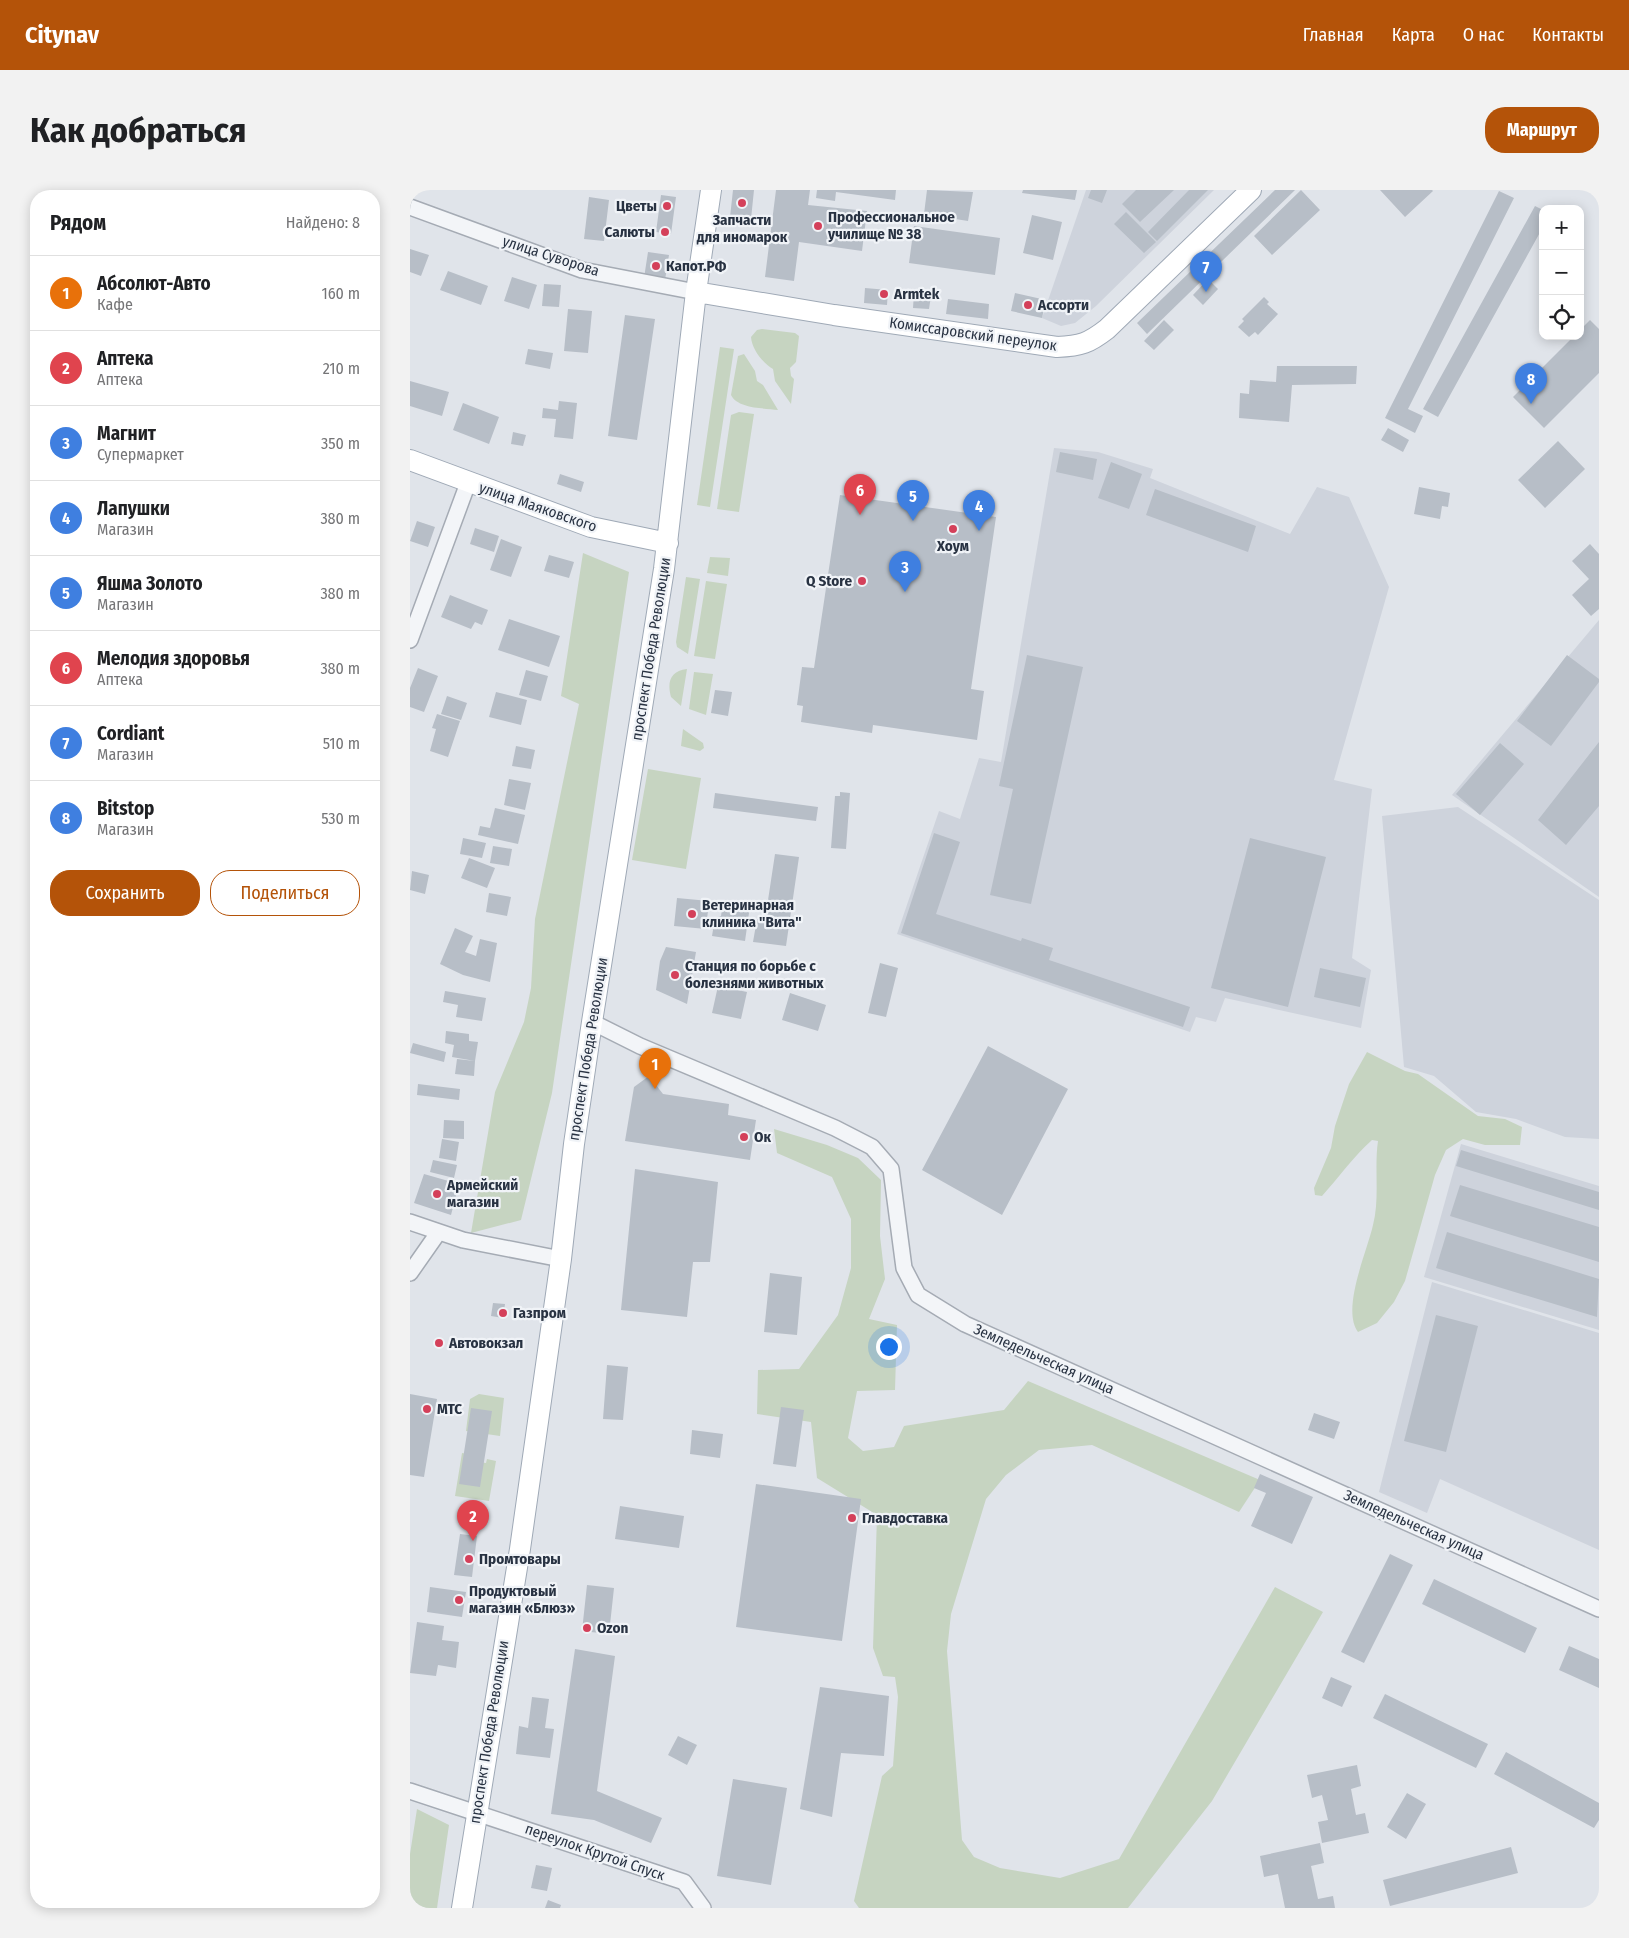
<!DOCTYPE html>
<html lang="ru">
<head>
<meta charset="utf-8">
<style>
  :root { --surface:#fff; --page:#f2f2f2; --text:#202124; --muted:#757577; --line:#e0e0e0; --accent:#b45309 }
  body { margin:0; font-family:"Fira Sans Condensed",sans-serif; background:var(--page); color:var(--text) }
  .controls { position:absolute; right:15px; top:15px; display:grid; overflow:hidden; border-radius:10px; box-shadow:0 2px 12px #0003 }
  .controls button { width:45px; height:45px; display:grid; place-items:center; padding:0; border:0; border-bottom:1px solid var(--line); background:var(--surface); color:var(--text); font:25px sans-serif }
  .you { position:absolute; left:478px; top:1156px; width:18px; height:18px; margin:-12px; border:4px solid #fff; border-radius:50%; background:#1a73e8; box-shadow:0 0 0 8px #1a73e833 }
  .badge { display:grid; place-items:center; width:32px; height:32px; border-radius:50%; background:var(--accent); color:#fff; font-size:16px; font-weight:700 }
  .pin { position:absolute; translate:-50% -41px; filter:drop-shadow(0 1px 2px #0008) }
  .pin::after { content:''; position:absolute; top:26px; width:18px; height:15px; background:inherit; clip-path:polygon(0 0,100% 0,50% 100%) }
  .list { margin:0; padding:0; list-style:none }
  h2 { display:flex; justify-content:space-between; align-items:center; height:65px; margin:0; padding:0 20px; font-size:21px }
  h2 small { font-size:16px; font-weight:400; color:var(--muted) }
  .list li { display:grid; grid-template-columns:32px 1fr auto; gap:15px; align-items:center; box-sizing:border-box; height:75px; padding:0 20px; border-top:1px solid var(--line) }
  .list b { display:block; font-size:19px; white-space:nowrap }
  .list p { margin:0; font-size:16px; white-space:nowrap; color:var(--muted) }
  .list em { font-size:16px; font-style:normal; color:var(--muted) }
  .actions { display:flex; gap:10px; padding:15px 20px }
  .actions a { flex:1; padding:11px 0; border:1px solid var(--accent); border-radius:20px; text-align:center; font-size:18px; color:var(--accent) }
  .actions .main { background:var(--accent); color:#fff }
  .icon { flex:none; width:28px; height:28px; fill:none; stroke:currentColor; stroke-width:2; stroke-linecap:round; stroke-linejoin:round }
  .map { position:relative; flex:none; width:1189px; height:1718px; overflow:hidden; border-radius:20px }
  header { display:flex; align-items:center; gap:30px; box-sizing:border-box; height:70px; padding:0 25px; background:var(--accent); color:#fff }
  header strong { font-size:24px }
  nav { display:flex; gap:28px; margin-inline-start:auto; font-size:18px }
  .intro { display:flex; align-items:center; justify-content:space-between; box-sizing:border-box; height:120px; padding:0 30px }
  h1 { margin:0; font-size:35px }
  .button { padding:12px 22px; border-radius:20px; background:var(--accent); color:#fff; font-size:18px; font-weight:700 }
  main { display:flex; gap:30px; padding:0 30px }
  aside { flex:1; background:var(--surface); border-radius:20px; box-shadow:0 2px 12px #0003 }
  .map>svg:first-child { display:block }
  .built { fill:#ced3dc }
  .green { fill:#c6d4c1 }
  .building { fill:#b7bec7 }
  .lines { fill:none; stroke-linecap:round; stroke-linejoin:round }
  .minor-casing { stroke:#a5abb4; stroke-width:18 }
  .major-casing { stroke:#9fa9b6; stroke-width:22 }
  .minor { stroke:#f3f5f8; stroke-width:15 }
  .major { stroke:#fff; stroke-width:20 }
  .poi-dot { fill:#d4405a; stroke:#f0f3f7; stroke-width:2 }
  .labels { text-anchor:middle; stroke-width:4.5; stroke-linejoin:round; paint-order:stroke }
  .poi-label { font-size:15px; font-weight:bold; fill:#283242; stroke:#f0f3f7; text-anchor:start }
  .street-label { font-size:15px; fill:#283242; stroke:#f0f3f7 }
</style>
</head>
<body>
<header>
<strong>Citynav</strong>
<nav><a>Главная</a><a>Карта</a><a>О нас</a><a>Контакты</a></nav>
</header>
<div class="intro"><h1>Как добраться</h1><a class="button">Маршрут</a></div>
<main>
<aside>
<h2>Рядом<small>Найдено: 8</small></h2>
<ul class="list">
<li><span class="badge" style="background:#e8710a">1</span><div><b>Абсолют-Авто</b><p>Кафе</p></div><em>160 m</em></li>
<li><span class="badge" style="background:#e0444e">2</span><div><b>Аптека</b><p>Аптека</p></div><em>210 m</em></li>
<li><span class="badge" style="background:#3f7fe0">3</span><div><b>Магнит</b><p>Супермаркет</p></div><em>350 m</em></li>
<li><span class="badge" style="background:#3f7fe0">4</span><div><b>Лапушки</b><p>Магазин</p></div><em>380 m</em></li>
<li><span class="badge" style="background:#3f7fe0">5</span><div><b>Яшма Золото</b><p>Магазин</p></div><em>380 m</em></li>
<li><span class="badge" style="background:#e0444e">6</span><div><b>Мелодия здоровья</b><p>Аптека</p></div><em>380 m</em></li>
<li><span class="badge" style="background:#3f7fe0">7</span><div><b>Cordiant</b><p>Магазин</p></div><em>510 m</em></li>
<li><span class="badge" style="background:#3f7fe0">8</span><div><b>Bitstop</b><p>Магазин</p></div><em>530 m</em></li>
</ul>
<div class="actions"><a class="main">Сохранить</a><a>Поделиться</a></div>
</aside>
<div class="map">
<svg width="1189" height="1718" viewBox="0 0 1189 1718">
  <rect width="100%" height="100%" fill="#e0e4ea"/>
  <path class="built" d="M676,0h128l-118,116 -21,17 -14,3 -19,-8z
    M644,258l44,4 55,17 -3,9 140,56 27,-47 32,10 40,90 -55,193 38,9 -20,169 19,12 -10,58 -136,-30 -9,24 -20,-5 -6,15 -293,-98 42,-123 21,8 19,-61 22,4z
    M1189,430v277l-147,-102z
    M1048,617l141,93v239l-34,-2 -49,-18 -40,-7 -42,-36 -30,-9 -22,-251z
    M1051,954l138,42v144l-175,-53z
    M1022,1092l167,51v217l-159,-71 -13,34 -48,-21z"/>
  <path class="green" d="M352,139l33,4 4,3 -3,26 -6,6 1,8 3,3 -3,25 -16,-23 -2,-12c-10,-6 -21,-19 -22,-32l6,-7z
    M310,157l14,2 -24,158 -13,-2z
    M334,164l11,17 2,10 6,4 15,25c-14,-2 -40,-1 -47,-15l7,-39z
    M329,222l15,2 -15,98 -22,-3 14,-94z
    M173,363l46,19 -77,521 -31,127 -50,13 24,-141 29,-70 7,-34 4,-69 44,-215 -18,-8z
    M300,367l20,1 -2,18 -21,-3z
    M276,387l14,2 -12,75 -11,-7 -1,-5z
    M296,391l21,3 -12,75 -21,-3z
    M277,479l-6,37 -10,-9c-4,-15 -1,-26 16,-28z
    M284,482l19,2 -7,41 -17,-6z
    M273,539l20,14 1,5 -4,3 -19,-5z
    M238,579l53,9 -15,91 -54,-9z
    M957,862l38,19 13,3 60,42 27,3 17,8 -2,18h-35l-22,-6 -17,11 -11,25 -30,106 -11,21 -17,21 -19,9c-17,-23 9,-80 15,-107 7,-27 1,-57 5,-84l-6,-1c-19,17 -33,37 -50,56l-7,-1 -1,-7 17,-40 4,-22 14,-42z
    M364,939l53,16 31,13 23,22 -1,56 5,43 -16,40 28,6 -2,65 -38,1 -9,47 15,13 31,-4 10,-21 100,-16 24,-29 232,99 -21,32 -147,-67 -53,5 -33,25 -20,24 -35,115 -4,37 15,189 12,17 26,11 60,10 59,-19 156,-272 48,25 -111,189 -84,107h-269l-5,-7 28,-125 11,-10 5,-69 -3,-20 -12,-1 -10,-28 4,-133 -60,-37 -6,-56 -54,-8 1,-44 41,-1 39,-54 13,-47v-49l-19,-42 -55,-24z
    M69,1204l25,4 -4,38 -34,-5 4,-32z
    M52,1263l12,2 -1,6 13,2 1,-4 9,2 -7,40 -34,-5z
    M7,1619l32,16 -12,83h-27v-54z"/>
  <path class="building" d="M323,0h21l-3,29 -21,-2z
    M366,0h34l-2,15 59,6 -5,40 -63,-9 -5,39 -29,-4z
    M407,0h79l-1,10 -59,-8 -1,9 -19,-3z
    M517,0l46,2 -5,29 -44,-7z
    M613,0h54l-2,10 -53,-7z
    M681,0h16l-5,13 -14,-5z
    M726,0h38l-34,32 -18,-18z
    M779,0h19l-51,51 -9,-9z
    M865,0h20l-148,144 -10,-11z
    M891,0l19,20 -48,45 -18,-19z
    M970,0h52l1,1 -28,26z
    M1089,1l15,7 -106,211 15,7 -8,17 -30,-15z
    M251,5l15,2 -5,37 -15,-2z
    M179,7l20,3 -5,41 -20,-2z
    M1125,16l8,4v17l-105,190 -15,-8z
    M716,22l30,30 -12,11 -30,-29z
    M622,25l30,7 -9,38 -30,-7z
    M504,36l86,12 -5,37 -86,-12z
    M0,59l19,6 -8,21 -11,-4z
    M238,62l21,3 -4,25 -21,-2z
    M38,81l40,15 -7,19 -41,-15z
    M102,87l25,8 -8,24 -25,-8z
    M798,89l10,10 -15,16 -10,-10z
    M134,94l17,1 -2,22 -17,-1z
    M455,98l23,2 -1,15 -23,-2z
    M504,103l17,3 -2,13 -16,-1z
    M605,103l31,7 -4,18 -31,-7z
    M854,107l5,5 -2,2 11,10 -20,21 -3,-3 -6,5 -11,-10 6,-6 -2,-2z
    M538,109l41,5 -1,15 -42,-5z
    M158,119l24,2 -4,42 -24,-2z
    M215,125l30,4 -18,121 -29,-4z
    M754,130l10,10 -20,20 -10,-9z
    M1180,130l9,9v44l-55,55 -31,-31 61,-61h6v-6z
    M118,159l25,4 -3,16 -25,-5z
    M867,176h80l-1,18 -64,1 -3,37 -50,-4 1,-25 9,1 1,-14 26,2z
    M0,191l39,11 -7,24 -32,-10z
    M149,211l18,2 -4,36 -19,-2 2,-18 -14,-1 1,-10 15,2z
    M53,213l36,14 -10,27 -36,-14z
    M978,238l21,12 -6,12 -22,-12z
    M103,242l13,3 -3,11 -12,-2z
    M1148,251l27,28 -40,39 -27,-28z
    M650,262l37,7 -4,21 -37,-8z
    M701,272l31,12 -13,35 -31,-11z
    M150,284l24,8 -3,10 -24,-8z
    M1009,297l31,6 -2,14 -6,-1 -2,13 -26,-5z
    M745,299l101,37 -8,26 -102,-37z
    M430,305l156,22 -25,172 13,2 -7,49 -104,-15 -1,8 -71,-11 2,-16 -6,-1 5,-38 12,1z
    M7,331l18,6 -7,20 -18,-6z
    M65,338l24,8 -5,16 -24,-8z
    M91,349l21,8 -11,30 -21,-7z
    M1180,354l9,10v55l-8,7 -19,-21 17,-16 -17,-18z
    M139,365l25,7 -5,16 -25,-7z
    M40,405l38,15 -6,15 -7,-3 -4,7 -30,-12z
    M99,429l51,17 -11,31 -51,-17z
    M617,465l56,12 -52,237 -41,-9 23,-106 -14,-3z
    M1157,465l32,24v3l-48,64 -34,-25z
    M8,478l20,8 -14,36 -14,-5v-19z
    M116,480l22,6 -7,25 -22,-6z
    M305,500l17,2 -4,24 -17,-3z
    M86,502l31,8 -6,25 -32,-8z
    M37,506l20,7 -6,17 -20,-6z
    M27,524l23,7 -12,36 -18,-6 6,-22 -4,-1z
    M1189,552v64l-33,39 -28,-25z
    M1090,553l24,21 -44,51 -24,-21z
    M106,556l19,4 -4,19 -19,-3z
    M99,589l22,4 -6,27 -21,-5z
    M430,602l10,1 -4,56 -15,-1 4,-52h5z
    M305,603l103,14 -2,14 -103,-13z
    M85,618l30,7 -7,29 -40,-9 2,-9 10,2z
    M524,643l26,9 -24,72 85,27 1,-3 31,10 -4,12 141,47 -7,20 -282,-94z
    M53,648l23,5 -4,15 -22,-4z
    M840,648l76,19 -38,150 -77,-19z
    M83,656l19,3 -3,17 -19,-3z
    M365,664l24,3 -13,89 -33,-4 4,-23 8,1z
    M59,668l26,10 -8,20 -26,-10z
    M2,681l17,4 -4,19 -15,-4z
    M79,703l22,4 -4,19 -21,-4z
    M267,708l32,3 -3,28 -32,-3z
    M313,712l27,4 -5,35 -33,-5 3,-18 6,-2z
    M45,738l18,8 -8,16 11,4 4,-17 17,4 -7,39 -27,-7 -23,-11z
    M256,757l30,5 -9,52 -31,-14 4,-29z
    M470,773l18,5 -12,49 -18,-4z
    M910,778l46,10 -6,29 -46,-10z
    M308,796l29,6 -6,27 -29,-6z
    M35,801l41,7 -4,23 -26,-4 2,-12 -15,-3z
    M380,803l36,12 -8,26 -36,-11z
    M36,841l23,3v7l9,1 -3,19 -23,-4 2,-12 -9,-2z
    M3,853l33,9 -2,10 -34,-9z
    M578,856l80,43 -66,126 -80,-45z
    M47,869l18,2 -1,15 -19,-2z
    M239,886l14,18 66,10 -1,11 28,5 -6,40 -125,-19 9,-54z
    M8,894l42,5 -1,11 -42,-5z
    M34,930l20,1v18l-21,-1z
    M32,949l17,3 -3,19 -17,-3z
    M1051,960l138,42v18l-143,-44z
    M23,970l24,5 -3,13 -24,-6z
    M225,979l83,13 -8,80h-17l-6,55 -66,-7z
    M14,984l35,10 -8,31 -37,-12z
    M1050,995l139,42v35l-149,-46z
    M1037,1042l152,47 -2,38 -161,-49z
    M360,1083l32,4 -5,58 -33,-3z
    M83,1113l12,1 -2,14 -12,-2z
    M1026,1125l42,11 -32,126 -42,-11z
    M197,1175l21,2 -5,53 -20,-1z
    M0,1204l27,5 -13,78 -14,-2z
    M371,1217l23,3 -8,57 -23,-3z
    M61,1218l21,3 -12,76 -21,-3z
    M904,1223l26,9 -6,17 -26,-9z
    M282,1240l31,4 -3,24 -30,-4z
    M850,1284l53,23 -21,47 -41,-18 15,-33 -12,-5z
    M346,1294l105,15 -19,142 -106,-14z
    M210,1316l64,10 -5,32 -64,-9z
    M50,1344l17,2 -5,41 -18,-2z
    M980,1364l23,11 -49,98 -23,-11z
    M1024,1389l103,49 -12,25 -103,-49z
    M177,1395l27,3 -5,46 -27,-3z
    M20,1397l36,5 -4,25 -35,-5z
    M7,1432l27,4 -2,14 17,2 -3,26 -18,-3 -2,11 -26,-3z
    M1159,1456l30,13v29l-40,-18z
    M165,1459l40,7 -18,135 65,27 -11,25 -57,-23 -43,-6z
    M921,1487l21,9 -10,21 -20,-9z
    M410,1497l69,9 -5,60 -43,-3 -9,64 -32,-8z
    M975,1504l103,50 -12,24 -103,-50z
    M122,1507l17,2 -4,29 9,1 -4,29 -34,-4 3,-28 9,2z
    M268,1546l19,9 -10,20 -19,-10z
    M1096,1562l93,51v17l-5,8 -100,-54z
    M947,1575l4,21 -10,3 5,26 9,-2 4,20 -47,10 -4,-21 10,-2 -6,-25 -10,3 -5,-23z
    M323,1589l54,9 -16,97 -54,-9z
    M997,1603l19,11 -20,35 -19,-12z
    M910,1653l4,20 -13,3 7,33 15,-3 2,12h-50l-7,-34 -14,3 -4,-21z
    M1101,1657l7,26 -128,33 -7,-26z
    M126,1675l16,3 -5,23 -16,-3z
    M138,1710l13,5 -1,3h-15z"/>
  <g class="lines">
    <g class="minor-casing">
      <path id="minor" d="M0,17l172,63 114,22
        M0,450l58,-157
        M182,832l48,24 195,82 37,19 19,22 13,99 14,27 47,29 634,285
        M0,1032l53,18 98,19
        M0,1083l28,-40
        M0,1601l274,91 19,26"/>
    </g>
    <g class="major-casing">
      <path id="major" d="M286,102l138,23 223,32c24,-1 32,-4 50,-18l144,-139
        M0,270l181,67 77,16
        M52,1718l58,-359 41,-290 13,-115 18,-122 72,-453 32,-277 15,-102"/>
    </g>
    <use href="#minor" class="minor"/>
    <use href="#major" class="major"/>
  </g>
  <g class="poi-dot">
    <circle cx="332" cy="13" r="5"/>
    <circle cx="257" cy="16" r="5"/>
    <circle cx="408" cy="36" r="5"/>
    <circle cx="255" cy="42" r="5"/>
    <circle cx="246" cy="76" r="5"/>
    <circle cx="474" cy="104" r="5"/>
    <circle cx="618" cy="115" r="5"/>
    <circle cx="543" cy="339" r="5"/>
    <circle cx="452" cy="391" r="5"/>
    <circle cx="282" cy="724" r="5"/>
    <circle cx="265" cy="785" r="5"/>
    <circle cx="334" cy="947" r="5"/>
    <circle cx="27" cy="1004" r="5"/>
    <circle cx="93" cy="1123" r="5"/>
    <circle cx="29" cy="1153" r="5"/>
    <circle cx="17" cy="1219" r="5"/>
    <circle cx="442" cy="1328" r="5"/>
    <circle cx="59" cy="1369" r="5"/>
    <circle cx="49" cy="1410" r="5"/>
    <circle cx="177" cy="1438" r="5"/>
  </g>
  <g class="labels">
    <g class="poi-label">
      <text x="247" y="21" text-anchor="end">Цветы</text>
      <text x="418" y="32">Профессиональное<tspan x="418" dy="17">училище № 38</tspan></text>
      <text x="332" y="35" text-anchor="middle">Запчасти<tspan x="332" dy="17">для иномарок</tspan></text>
      <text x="245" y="47" text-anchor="end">Салюты</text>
      <text x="256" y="81">Капот.РФ</text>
      <text x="484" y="109">Armtek</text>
      <text x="628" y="120">Ассорти</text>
      <text x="543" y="361" text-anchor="middle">Хоум</text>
      <text x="442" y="396" text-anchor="end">Q Store</text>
      <text x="292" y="720">Ветеринарная<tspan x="292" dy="17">клиника "Вита"</tspan></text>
      <text x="275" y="781">Станция по борьбе с<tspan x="275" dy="17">болезнями животных</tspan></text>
      <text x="344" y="952">Ок</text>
      <text x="37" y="1000">Армейский<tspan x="37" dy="17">магазин</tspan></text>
      <text x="103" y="1128">Газпром</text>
      <text x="39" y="1158">Автовокзал</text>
      <text x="27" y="1224">МТС</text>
      <text x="452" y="1333">Главдоставка</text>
      <text x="69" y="1374">Промтовары</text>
      <text x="59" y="1406">Продуктовый<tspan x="59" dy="17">магазин «Блюз»</tspan></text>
      <text x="187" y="1443">Ozon</text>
    </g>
    <g class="street-label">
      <text transform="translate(141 66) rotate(18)" y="5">улица Суворова</text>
      <text transform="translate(563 144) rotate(8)" y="5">Комиссаровский переулок</text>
      <text transform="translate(128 317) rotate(19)" y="5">улица Маяковского</text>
      <text transform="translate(241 459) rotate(-81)" y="5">проспект Победа Революции</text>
      <text transform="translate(178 859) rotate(-81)" y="5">проспект Победа Революции</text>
      <text transform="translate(634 1169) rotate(24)" y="5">Земледельческая улица</text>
      <text transform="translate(1004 1335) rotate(24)" y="5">Земледельческая улица</text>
      <text transform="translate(79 1542) rotate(-81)" y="5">проспект Победа Революции</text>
      <text transform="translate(185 1662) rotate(19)" y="5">переулок Крутой Спуск</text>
    </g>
  </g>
</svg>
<div class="controls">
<button>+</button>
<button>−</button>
<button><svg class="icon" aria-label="locate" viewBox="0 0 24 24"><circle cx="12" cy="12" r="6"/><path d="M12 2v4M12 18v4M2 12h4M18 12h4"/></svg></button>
</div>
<div class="you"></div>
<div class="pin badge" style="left:245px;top:899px;background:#e8710a">1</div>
<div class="pin badge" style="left:63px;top:1351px;background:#e0444e">2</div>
<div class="pin badge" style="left:495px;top:402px;background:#3f7fe0">3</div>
<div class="pin badge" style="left:569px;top:341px;background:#3f7fe0">4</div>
<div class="pin badge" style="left:503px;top:331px;background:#3f7fe0">5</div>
<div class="pin badge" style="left:450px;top:325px;background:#e0444e">6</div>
<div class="pin badge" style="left:796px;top:102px;background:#3f7fe0">7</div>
<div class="pin badge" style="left:1121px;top:214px;background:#3f7fe0">8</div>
</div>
</main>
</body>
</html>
